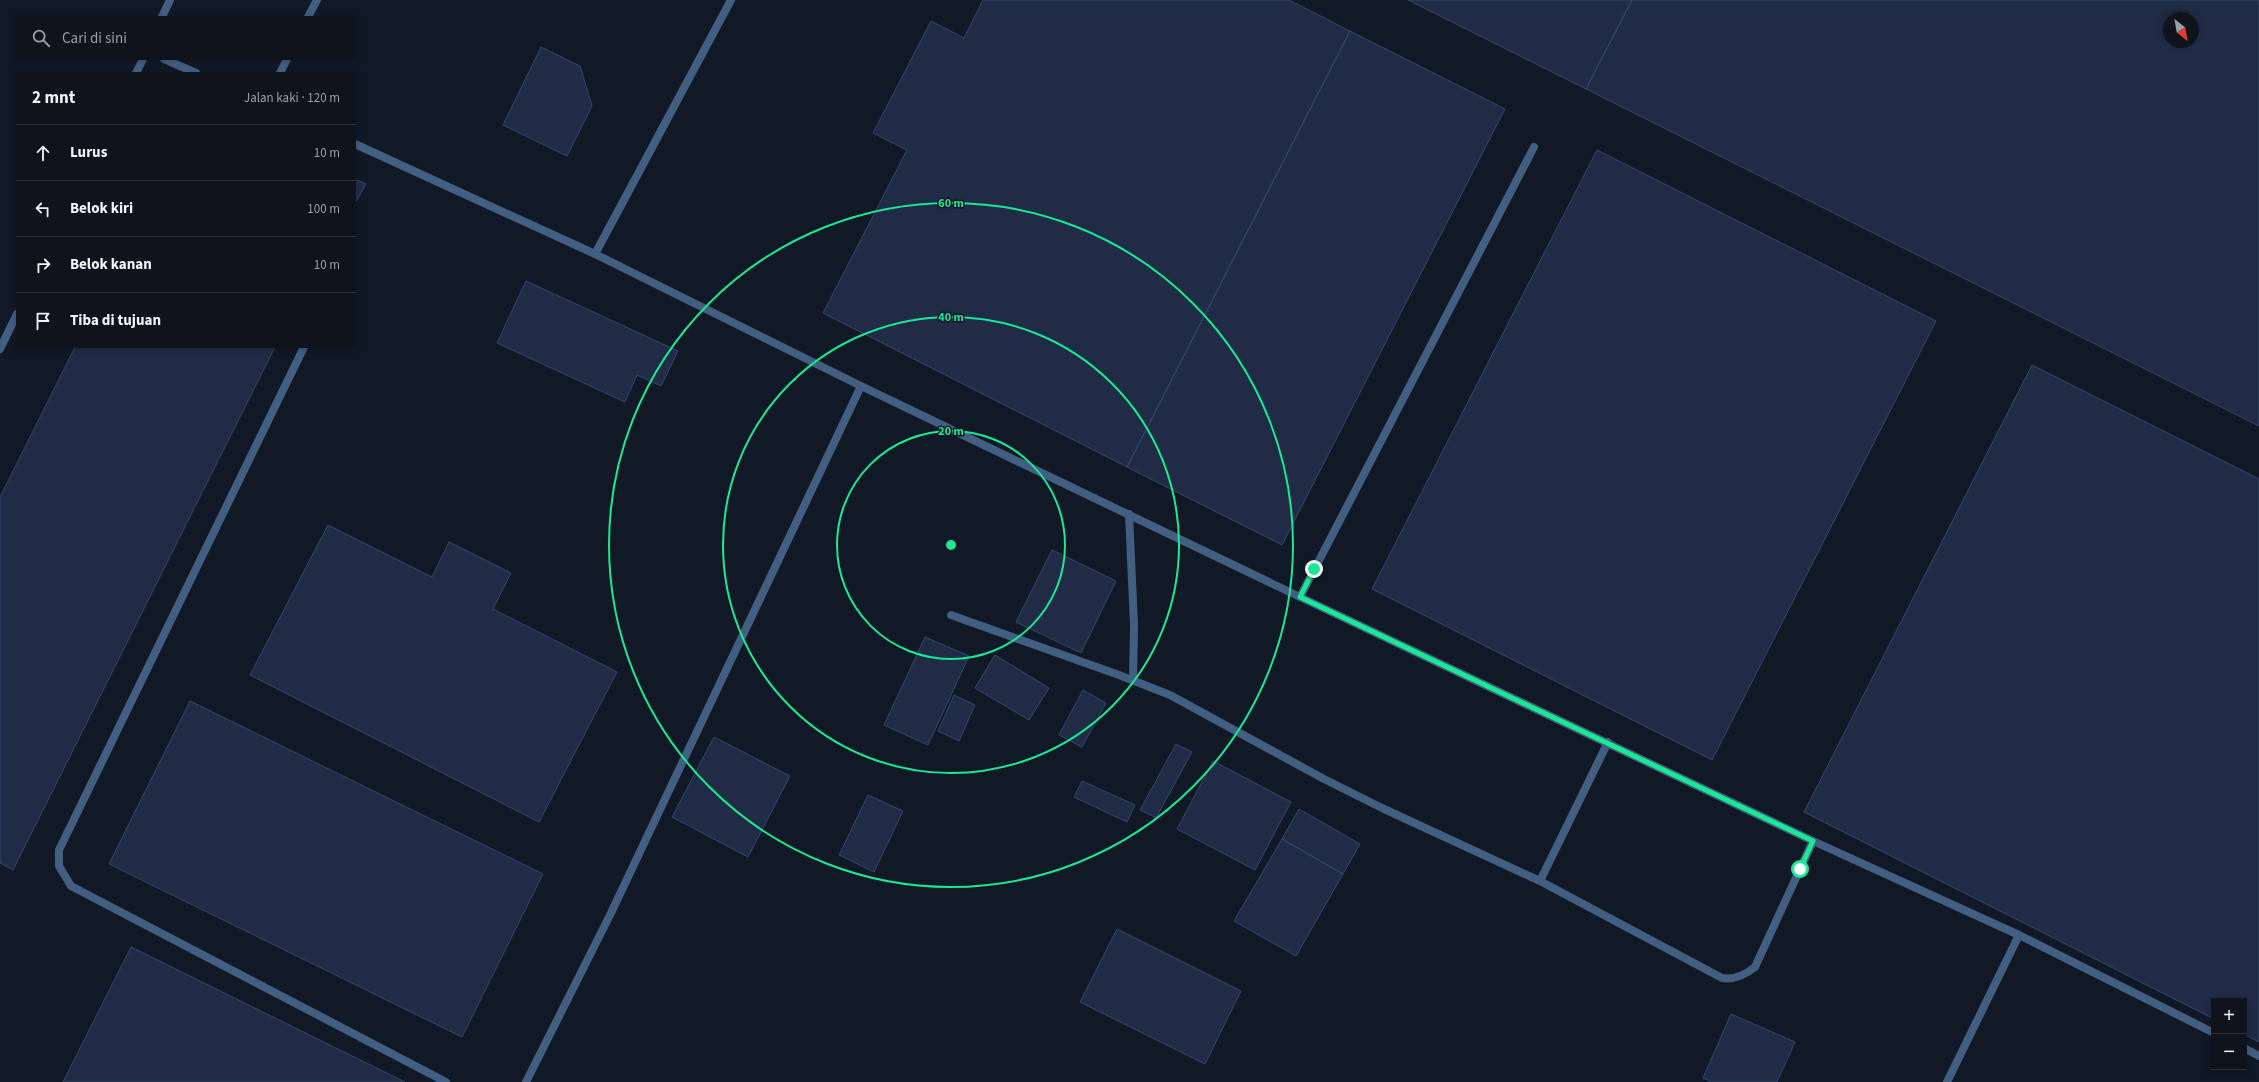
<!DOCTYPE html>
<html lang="id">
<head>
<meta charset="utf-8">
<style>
  :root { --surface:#0e131c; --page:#1c2029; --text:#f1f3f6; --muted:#9b9ea3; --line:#2e323b }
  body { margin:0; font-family:"Source Sans 3",sans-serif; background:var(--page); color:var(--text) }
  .controls { position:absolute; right:12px; bottom:12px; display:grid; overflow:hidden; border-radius:0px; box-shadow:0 2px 6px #0003 }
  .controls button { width:36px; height:36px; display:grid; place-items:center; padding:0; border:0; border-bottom:1px solid var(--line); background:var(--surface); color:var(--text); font:20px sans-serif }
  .compass { position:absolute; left:2163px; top:12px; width:36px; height:36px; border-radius:50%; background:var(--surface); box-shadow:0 2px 6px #0003; rotate:149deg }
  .stop { position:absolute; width:12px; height:12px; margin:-9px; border:3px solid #19e994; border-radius:50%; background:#fff }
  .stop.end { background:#19e994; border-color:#fff; box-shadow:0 1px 4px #0008 }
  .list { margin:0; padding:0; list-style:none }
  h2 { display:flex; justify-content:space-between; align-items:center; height:52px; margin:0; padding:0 16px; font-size:17px }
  h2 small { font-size:13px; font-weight:400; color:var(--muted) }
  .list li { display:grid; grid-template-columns:26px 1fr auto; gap:12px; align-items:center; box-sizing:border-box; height:56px; padding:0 16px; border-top:1px solid var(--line) }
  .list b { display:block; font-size:15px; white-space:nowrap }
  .list em { font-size:13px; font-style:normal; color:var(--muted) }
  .icon { flex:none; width:22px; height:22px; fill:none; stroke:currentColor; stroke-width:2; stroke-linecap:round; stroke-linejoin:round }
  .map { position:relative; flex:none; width:2259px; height:1082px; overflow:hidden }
  .search { position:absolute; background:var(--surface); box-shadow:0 2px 6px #0003; left:16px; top:16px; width:340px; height:44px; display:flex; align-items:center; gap:10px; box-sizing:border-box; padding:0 14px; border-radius:0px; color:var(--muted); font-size:15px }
  .panel { position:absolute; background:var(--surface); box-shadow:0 2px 6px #0003; left:16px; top:72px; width:340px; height:276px; border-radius:0px }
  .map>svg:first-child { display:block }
  .building { fill:#202b45; stroke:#34476f; fill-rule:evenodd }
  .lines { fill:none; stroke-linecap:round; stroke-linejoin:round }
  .lane { stroke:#425f81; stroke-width:8 }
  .route { stroke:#19e994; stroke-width:5 }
  .ring { fill:none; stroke:#19e994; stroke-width:2 }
  .centre { fill:#19e994; stroke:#121926; stroke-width:2 }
  .ring-label { font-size:12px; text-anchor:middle; font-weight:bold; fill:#19e994; stroke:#121926; stroke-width:3; stroke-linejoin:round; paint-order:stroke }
</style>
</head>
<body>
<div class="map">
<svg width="2259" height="1082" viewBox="0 0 2259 1082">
  <rect width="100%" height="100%" fill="#121926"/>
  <path class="building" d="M983,0h306l61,31 -223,436 -304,-154 84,-163 -34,-17 58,-112 33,17z
    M1408,0h224l-46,89z
    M1632,0h627v426l-673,-337zM2169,18h24v24h-24z
    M1350,31l155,78 -223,436 -155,-78z
    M541,47l39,19 12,40 -25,50 -64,-31z
    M1597,150l339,171 -224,439 -340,-171z
    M355,179l11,5 -11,19z
    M526,281l152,70 -17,35 -24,-11 -12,27 -128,-59z
    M75,347h200l-262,523 -13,-7v-366z
    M2032,365l227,114v563l-15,-8v-33h-30v18l-410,-207z
    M328,525l104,52 17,-35 62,31 -18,36 124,63 -78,150 -289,-147z
    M1052,550l64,31 -35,72 -65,-31z
    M925,637l44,19 -41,89 -44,-20z
    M995,655l54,33 -20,32 -54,-32z
    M1083,690l23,13 -24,44 -23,-12z
    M954,695l21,10 -16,36 -21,-10z
    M190,701l353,173 -81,163 -353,-173z
    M714,737l76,39 -42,81 -76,-40z
    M1176,744l16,8 -36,66 -16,-8z
    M1213,761l78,41 -36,68 -78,-41z
    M1082,781l53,24 -8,17 -53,-25z
    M868,795l35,16 -29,61 -35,-17z
    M1299,809l61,35 -17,30 -61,-35z
    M1282,839l61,35 -47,82 -62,-35z
    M1117,929l124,62 -36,73 -125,-62z
    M131,947l274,135h-342z
    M1731,1014l64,28 -18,40h-65l-9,-4z"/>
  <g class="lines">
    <path class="lane" d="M162,17l8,-17
      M308,17l9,-17
      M164,59l32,14
      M136,73l7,-14
      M280,73l7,-14
      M355,144l240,110 266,132 439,211 513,244 206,94 195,98
      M595,254l136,-254
      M304,347l-245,503v16l12,20 375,196
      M0,349l17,-35
      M1129,514l5,111 -1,56
      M1300,597l234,-450
      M951,615l168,60 51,20 154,84 58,29 158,73 182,97c12,2 23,-3 33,-11l58,-126
      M1540,881l68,-139
      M2244,1048l15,8
      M526,1082l84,-167 251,-529
      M1947,1082l72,-147"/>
  </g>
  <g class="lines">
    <path class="route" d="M1314,569l-14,28 513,244 -13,28"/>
  </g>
  <g class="ring">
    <circle cx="951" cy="545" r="114"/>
    <circle cx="951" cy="545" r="228"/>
    <circle cx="951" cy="545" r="342"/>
  </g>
  <circle cx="951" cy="545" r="6" class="centre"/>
  <g class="ring-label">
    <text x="951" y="207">60 m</text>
    <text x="951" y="321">40 m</text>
    <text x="951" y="435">20 m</text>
  </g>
</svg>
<div class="controls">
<button>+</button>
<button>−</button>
</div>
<svg class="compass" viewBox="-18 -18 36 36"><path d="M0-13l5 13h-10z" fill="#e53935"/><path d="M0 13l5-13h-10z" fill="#9b9ea3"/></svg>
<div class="stop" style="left:1800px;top:869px"></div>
<div class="stop end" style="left:1314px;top:569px"></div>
<div class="search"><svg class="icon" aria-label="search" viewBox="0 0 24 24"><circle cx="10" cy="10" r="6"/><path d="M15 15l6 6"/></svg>Cari di sini</div>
<section class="panel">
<h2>2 mnt<small>Jalan kaki · 120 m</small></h2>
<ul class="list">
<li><svg class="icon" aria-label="ahead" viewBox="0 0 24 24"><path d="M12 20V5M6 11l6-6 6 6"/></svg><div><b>Lurus</b></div><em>10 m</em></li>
<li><svg class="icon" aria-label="left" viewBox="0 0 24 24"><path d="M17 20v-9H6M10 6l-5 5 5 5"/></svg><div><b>Belok kiri</b></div><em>100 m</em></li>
<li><svg class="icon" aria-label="right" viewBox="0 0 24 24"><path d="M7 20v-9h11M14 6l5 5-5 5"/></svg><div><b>Belok kanan</b></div><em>10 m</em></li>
<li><svg class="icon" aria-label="arrive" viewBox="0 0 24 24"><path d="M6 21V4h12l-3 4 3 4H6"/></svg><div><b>Tiba di tujuan</b></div></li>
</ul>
</section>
</div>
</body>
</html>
